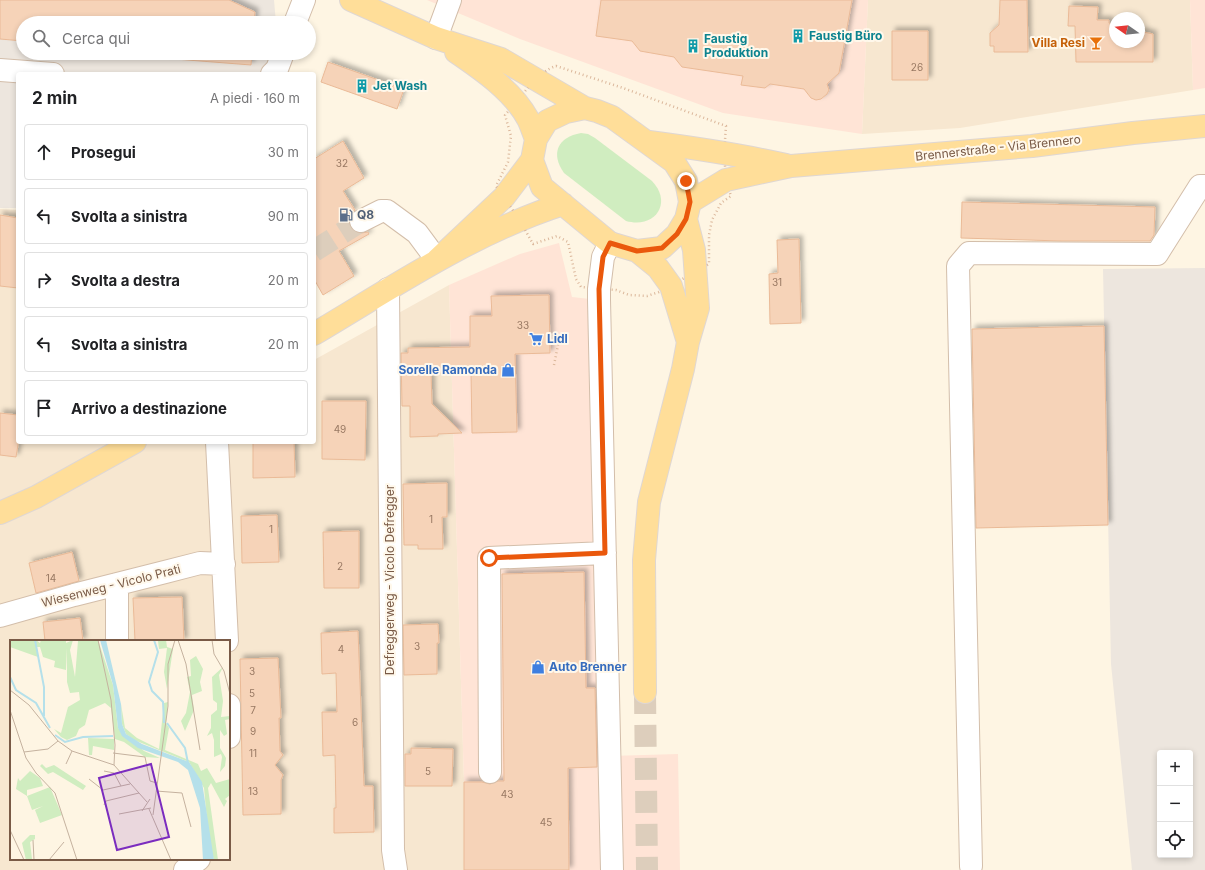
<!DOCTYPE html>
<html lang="it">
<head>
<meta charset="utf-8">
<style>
  :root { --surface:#fff; --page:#f6f6f6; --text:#202124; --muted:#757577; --line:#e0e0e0 }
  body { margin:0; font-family:Inter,sans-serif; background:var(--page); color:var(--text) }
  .controls { position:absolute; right:12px; bottom:12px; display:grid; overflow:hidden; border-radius:4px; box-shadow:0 2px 6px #0003 }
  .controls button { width:36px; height:36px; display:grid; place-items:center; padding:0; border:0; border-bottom:1px solid var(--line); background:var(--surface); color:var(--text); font:20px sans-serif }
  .compass { position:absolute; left:1109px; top:12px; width:36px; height:36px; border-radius:50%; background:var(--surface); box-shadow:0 2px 6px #0003; rotate:284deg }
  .stop { position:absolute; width:12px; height:12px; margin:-9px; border:3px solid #ea580c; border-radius:50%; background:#fff }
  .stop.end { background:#ea580c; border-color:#fff; box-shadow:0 1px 4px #0008 }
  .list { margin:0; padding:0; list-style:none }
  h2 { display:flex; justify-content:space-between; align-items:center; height:52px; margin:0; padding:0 16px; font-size:17px }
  h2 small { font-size:13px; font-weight:400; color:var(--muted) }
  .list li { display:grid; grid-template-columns:26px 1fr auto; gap:12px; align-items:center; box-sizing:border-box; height:56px; margin:0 8px 8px; padding:0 8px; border:1px solid var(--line); border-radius:4px }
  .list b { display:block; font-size:15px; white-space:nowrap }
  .list em { font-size:13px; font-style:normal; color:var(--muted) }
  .icon { flex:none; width:22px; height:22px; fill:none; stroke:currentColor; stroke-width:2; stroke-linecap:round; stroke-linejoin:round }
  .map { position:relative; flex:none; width:1205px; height:870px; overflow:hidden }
  .search { position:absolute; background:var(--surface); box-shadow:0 2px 6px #0003; left:16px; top:16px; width:300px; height:44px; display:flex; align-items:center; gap:10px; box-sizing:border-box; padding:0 14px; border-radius:22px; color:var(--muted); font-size:15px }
  .panel { position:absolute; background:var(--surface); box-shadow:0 2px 6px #0003; left:16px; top:72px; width:300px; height:372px; border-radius:4px }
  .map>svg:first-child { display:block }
  .residential { fill:#f7e7d0; fill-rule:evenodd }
  .commercial { fill:#ffe4d6 }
  .industrial { fill:#ede6de; fill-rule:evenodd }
  .green { fill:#d0edc0 }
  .building { fill:#f6d3b8; stroke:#eaba97; filter:url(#shadow) }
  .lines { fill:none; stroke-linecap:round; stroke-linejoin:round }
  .minor-tunnel { stroke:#ddcebc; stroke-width:22; stroke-dasharray:22 11; stroke-linecap:butt }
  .major-tunnel { stroke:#ddcebc; stroke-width:22; stroke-dasharray:22 11; stroke-linecap:butt }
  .minor-casing { stroke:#d3beaa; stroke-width:24 }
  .major-casing { stroke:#dfd7d3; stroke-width:24 }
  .path { stroke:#dbb79b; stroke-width:2.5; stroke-dasharray:1 3; stroke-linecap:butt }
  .minor { stroke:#fff; stroke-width:22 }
  .major { stroke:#ffde99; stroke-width:22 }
  .route { stroke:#ea580c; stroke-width:5 }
  .labels { text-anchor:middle; stroke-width:4; stroke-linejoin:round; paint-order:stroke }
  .number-label { font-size:10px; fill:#987862 }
  .culture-label { font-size:12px; font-weight:bold; fill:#0d838f; stroke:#fff8eb; text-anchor:start }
  .food-label { font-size:12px; font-weight:bold; fill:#c56008; stroke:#fff8eb; text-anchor:end }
  .street-label { font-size:12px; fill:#795a46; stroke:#fff8eb }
  .service-label { font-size:12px; font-weight:bold; fill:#4e5e75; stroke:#fff8eb; text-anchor:start }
  .shop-label { font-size:12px; font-weight:bold; fill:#366cbe; stroke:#fff8eb; text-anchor:start }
  .inset-river { fill:none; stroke:#b5e0ea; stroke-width:2 }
  .inset-road { fill:none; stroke:#c5b29f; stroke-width:1 }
  .view { fill:#7b2cbf; fill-opacity:0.15; stroke:#7b2cbf; stroke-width:2 }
  .inset-edge { fill:none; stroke:#795a46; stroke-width:2 }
</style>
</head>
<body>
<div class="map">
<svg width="1205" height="870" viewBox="0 0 1205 870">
  <defs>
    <filter id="shadow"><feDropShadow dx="3.5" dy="-3.5" stdDeviation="2" flood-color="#0004"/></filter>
  </defs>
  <rect width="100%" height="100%" fill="#fef5e3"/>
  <path class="residential" d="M868,0h322l3,90 -233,38 -98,6zM1115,18h24v24h-24z
    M0,209l18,1v232h296v-82l135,-75 15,497v88h-464zM11,641h218v218h-218z"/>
  <path class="commercial" d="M427,0h441l-6,134 -139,-21 -203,-74z
    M1190,0h15v88l-12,2z
    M559,243l13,54 27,3 11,456 68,-2 2,116h-216v-88l-15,-497 71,-31z"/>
  <path class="industrial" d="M0,0h274l2,23h-253v30h255l2,21h-262v134h-18z
    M1205,268v602h-73l-21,-206 -8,-395zM1160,753h30v102h-30z"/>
  <path class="green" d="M581,133l7,1 7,4 57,43c21,22 3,48 -26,40l-62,-48c-14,-20 -6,-36 17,-40z"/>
  <path class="building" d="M0,0h229l26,12 -1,11h-231v18l-23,-2z
    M601,0h251l-13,73 -12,11 2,6 -2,4 -6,5 -5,1 -5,-2 -7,-9 -34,-5 -5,4 -24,-3 2,-9 -61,-9 -8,-10 -34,-6 -8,-10 -36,-5z
    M1000,0h27l1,52h-34v-6h-4v-13l9,-8z
    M1069,6l29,1 -1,13h12v3l6,2v17h24v-11l14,3v28h-77l-1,-36h-7z
    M892,31h36v49h-36z
    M162,53h90l-1,12 -89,-7z
    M328,62l76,27 -7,20 -76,-27z
    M343,141l21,37 -21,13 12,19 -5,4 -1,6 1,6 4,6 7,1 7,-1 1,2 -30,17 15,25 -31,19 -9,-16v-120z
    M962,202l193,5 -1,28 -4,6h-89l-100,-3z
    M0,215l18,3v70l-18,-2z
    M799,239l2,84 -31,1 -1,-50 9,-1 -1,-33z
    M549,295l1,58 -35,1 2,78 -45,1 -1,-60h-40l1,31 30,29 -24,1v2l-28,1v-31h-8l-1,-53h7v-5l62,-1v-31h22l-1,-20z
    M1104,326l4,199 -132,3 -4,-199z
    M322,401h44l-1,59 -43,-1z
    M0,413l18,2v30l-2,12 -16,-2z
    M253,442h41l1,35 -42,1z
    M447,483v34h-5l1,32h-25v-4h-14l-1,-61z
    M277,515l2,47 -37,1 -1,-47z
    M359,531v57h-35l-1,-56z
    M72,552l7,29 -43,12 -7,-30z
    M584,572l2,116h9l2,79 -29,1 1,102h-105v-88h18l8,2 8,-3h6l-2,-207z
    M182,597l2,44h-49l-2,-43z
    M80,618l3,23h-38l-2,-19z
    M438,624l1,19h-2v31l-33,1 -1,-50z
    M358,631l6,155h9l1,46 -40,1v-25h2l-1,-53 -12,1 -1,-44h15l-1,-39 -14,1 -1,-41z
    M278,658l3,60h-2l1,33 3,4 -8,10 8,10 -2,5v34l-38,1 -3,-156z
    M411,748l42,1 -1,37h-47v-32h6z"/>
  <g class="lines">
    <path class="minor-tunnel" d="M314,251l47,-30"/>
    <path class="major-tunnel" d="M645,692l2,178"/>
    <g class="minor-casing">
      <path id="minor" d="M295,23l9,-23
        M436,38l14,-38
        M0,70l53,4
        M272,74l5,-5 6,-16
        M361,221l20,-10h6l30,22 20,27
        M610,243l-7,14 -4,32v11l13,570
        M388,289l5,561 3,20
        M217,442l10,199
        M117,584v57
        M0,616l74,-21 91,-23 35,-9 24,1
        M229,705v32
        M490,772l-1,-214 116,-5
        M971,866l-13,-600 11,-13 188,1 43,-68h5
        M185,870l14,-11"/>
    </g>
    <g class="major-casing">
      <path id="major" d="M351,0l85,38 65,21 84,49
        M456,52c25,17 57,39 72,67 3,6 5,13 8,20
        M649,142c46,6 92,13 137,23
        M690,202l36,-22 65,-14 241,-20 101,-13 72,-7
        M637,251l21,17 13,18 17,56
        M437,260l67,-63 28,-37 4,-21 11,-18 19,-9 19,-4 12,3 15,6 62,45 12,19 4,21 -4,17 -9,15 -15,14 -25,3 -27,-8 -68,-56 -10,-27
        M314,334c81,-48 159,-101 249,-130
        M0,513l36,-16 99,-55
        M645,692l-1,-132 5,-58 34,-133 5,-27 10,-34 -4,-58 -8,-31"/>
    </g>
    <path class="path" d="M556,66l67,22 103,38c-2,26 -3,45 5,70l-10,7 -9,17 -3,15v29l-50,28 -12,4 -18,-1 -13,-5 -35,-3 -5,-8 -8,-37 -11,-6 -24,8 -14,-25 -23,-33 12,-24 3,-26 -6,-21c13,-14 33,-44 51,-49z
      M554,365l6,-30"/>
    <use href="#minor" class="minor"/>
    <use href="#major" class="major"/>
  </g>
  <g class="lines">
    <path class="route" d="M489,558l116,-5 -6,-264 4,-32 7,-14 27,8 25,-3 15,-14 9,-15 4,-17 -4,-21"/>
  </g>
  <defs>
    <g id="building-bare" transform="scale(1.08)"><path d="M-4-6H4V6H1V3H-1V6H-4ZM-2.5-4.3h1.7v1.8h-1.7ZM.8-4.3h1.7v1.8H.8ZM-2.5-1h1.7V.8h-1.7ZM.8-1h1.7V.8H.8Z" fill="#0f9aa8" stroke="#fff8eb" stroke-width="2.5" paint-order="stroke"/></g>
    <g id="bar-bare" transform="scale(1.08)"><path d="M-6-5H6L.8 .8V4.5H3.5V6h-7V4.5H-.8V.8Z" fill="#e8710a" stroke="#fff8eb" stroke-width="2.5" paint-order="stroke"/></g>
    <g id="fuel-bare" transform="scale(1.08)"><path d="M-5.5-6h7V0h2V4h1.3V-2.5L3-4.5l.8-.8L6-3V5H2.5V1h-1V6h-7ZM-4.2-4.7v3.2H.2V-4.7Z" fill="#5c6f8a" stroke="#fff8eb" stroke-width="2.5" paint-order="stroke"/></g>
    <g id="supermarket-bare" transform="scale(1.08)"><path d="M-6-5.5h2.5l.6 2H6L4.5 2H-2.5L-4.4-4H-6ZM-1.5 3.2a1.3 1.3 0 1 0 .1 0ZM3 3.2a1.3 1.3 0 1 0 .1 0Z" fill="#3f7fe0" stroke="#fff8eb" stroke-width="2.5" paint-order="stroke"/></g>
    <g id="shop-bare" transform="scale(1.08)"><path d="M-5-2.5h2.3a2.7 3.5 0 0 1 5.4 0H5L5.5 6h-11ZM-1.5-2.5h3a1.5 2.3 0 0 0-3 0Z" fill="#3f7fe0" stroke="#fff8eb" stroke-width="2.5" paint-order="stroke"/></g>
  </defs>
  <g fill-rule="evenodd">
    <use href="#building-bare" x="798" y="36"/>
    <use href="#bar-bare" x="1096" y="43"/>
    <use href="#building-bare" x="693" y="46"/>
    <use href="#building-bare" x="362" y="86"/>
    <use href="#fuel-bare" x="346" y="215"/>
    <use href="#supermarket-bare" x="536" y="339"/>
    <use href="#shop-bare" x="508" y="370"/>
    <use href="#shop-bare" x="538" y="667"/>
  </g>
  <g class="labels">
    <g class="number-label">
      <text x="917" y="71">26</text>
      <text x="342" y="167">32</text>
      <text x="777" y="286">31</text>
      <text x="523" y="329">33</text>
      <text x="340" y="433">49</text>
      <text x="431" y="523">1</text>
      <text x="271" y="533">1</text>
      <text x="340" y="570">2</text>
      <text x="51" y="582">14</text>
      <text x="417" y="650">3</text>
      <text x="341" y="653">4</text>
      <text x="252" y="675">3</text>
      <text x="252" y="697">5</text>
      <text x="253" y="714">7</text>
      <text x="355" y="726">6</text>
      <text x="253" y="735">9</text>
      <text x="253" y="757">11</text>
      <text x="428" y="775">5</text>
      <text x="253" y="795">13</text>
      <text x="507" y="798">43</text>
      <text x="546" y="826">45</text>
    </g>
    <g class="culture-label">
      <text x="809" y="40">Faustig Büro</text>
      <text x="704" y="43">Faustig<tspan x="704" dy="14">Produktion</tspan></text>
      <text x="373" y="90">Jet Wash</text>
    </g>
    <g class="food-label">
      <text x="1085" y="47">Villa Resi</text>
    </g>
    <g class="street-label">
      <text transform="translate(998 148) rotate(-6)" y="4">Brennerstraße - Via Brennero</text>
      <text transform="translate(390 580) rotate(-90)" y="4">Defreggerweg - Vicolo Defregger</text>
      <text transform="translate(111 586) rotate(-14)" y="4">Wiesenweg - Vicolo Prati</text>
    </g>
    <g class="service-label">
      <text x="357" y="219">Q8</text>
    </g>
    <g class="shop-label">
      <text x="547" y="343">Lidl</text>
      <text x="497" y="374" text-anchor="end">Sorelle Ramonda</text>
      <text x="549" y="671">Auto Brenner</text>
    </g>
  </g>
  <g transform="translate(10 640)">
    <rect width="220" height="220" fill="#fef5e3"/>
    <path d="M0,0h26l4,3 1,-3h25v3l7,-3 -3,10 5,27 3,-36 20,-1 15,45 5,43 26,23 16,7 -15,-1 -21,-15 -9,-3 -4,-31 -6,-5 -16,7 -4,15 -6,4 -3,7 -9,4 -6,-3 -7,-8 7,4 7,-26 12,-7 -1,-8 -9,1 -3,-11v-34l-1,22 -12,-3 1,-6 -12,-4 -3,-10h-4l2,10 -28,-10zM156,0l1,7 6,2 -6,40 -3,-17 3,-24 -8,1 -1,-8zM186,16l7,13 -3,13 2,9 -10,4 2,15 -9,21 -4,-10 5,-8 4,-21 -3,-15 4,-1 -1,-16zM213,27l-4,8 4,26 -2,16 9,-1v3l-5,1 2,14 -3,2 -4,-6v18l6,10 -1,8 -5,6 2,-15 -1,-3 -7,3v-17l-2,-7 -5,3 4,-8v-13l6,-5v-7l-4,-3 -1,-23zM158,62l-2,21 3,5 -4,22 33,14 3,7 6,-3 9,15 14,-4v16l-5,4 2,2 -3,6 -13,-24 -3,5 10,72h-4l-5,-18 -5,-54 -15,-26 -55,-22 -8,-6 -4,-10 -1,-20 4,24 12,10 22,11 5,-46zM78,98l26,1v11l-21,-4 -1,9h-3zM32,124l4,4 8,-3 32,21 -3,4 -30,-18 -5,2 -8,-8zM20,131l10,7 3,8 -16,4v6l23,-9 12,28 -22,8 -5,-13 8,-4 -11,4 -5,-14 -11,-7 2,-11 2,3zM20,195h5v4l-5,3 2,17 -6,1 -4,-17z" fill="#d0edc0"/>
    <path d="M90,0h6l15,64 1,20 4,10 16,10 47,18 13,20 12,78h-11l-3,-52 -12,-38 -10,-8 -40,-14 -16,-12 -4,-8 -5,-43z" fill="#b5e0ea"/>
    <path class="inset-river" d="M25,0l9,47v29M144,0l4,12 -9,30 3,9 11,11 1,21M0,37l6,13 20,13 14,25M157,83l18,25 3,15M45,95l10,7 18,-5 30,-1"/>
    <path class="inset-road" d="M88,0l13,60 4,45 -1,20M168,0l8,24 14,86M202,0l2,14 10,17 6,23M0,50l19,15 29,36 14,10 42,14 33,37M0,70l16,48 10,15 19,20 22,67M14,112l24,-3 10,-8M103,113l32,4 5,24 7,2M56,124l6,-13M94,131l10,2 7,13M79,139l14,11 27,-6M146,151l26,2 9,34M94,165l2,-4 33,-8M139,169l22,51M132,171l8,-12M109,174l32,-6M143,175l15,-109v-42l7,-24M0,190l14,30M23,200l1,20M39,220l15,-18"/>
    <path class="view" d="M141,124l18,73 -52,13 -18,-72z"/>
    <rect width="220" height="220" class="inset-edge"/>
  </g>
</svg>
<div class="controls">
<button>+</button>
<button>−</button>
<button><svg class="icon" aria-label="locate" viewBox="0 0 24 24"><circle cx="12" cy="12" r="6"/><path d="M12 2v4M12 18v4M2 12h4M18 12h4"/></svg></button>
</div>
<svg class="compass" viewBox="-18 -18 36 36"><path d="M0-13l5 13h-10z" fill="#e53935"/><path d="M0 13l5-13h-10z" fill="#757577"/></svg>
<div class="stop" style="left:489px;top:558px"></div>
<div class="stop end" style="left:686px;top:181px"></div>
<div class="search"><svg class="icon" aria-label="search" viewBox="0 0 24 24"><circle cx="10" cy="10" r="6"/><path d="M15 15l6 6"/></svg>Cerca qui</div>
<section class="panel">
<h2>2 min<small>A piedi · 160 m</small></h2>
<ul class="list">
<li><svg class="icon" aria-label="ahead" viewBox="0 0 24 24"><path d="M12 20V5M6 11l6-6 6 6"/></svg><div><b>Prosegui</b></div><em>30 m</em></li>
<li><svg class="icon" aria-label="left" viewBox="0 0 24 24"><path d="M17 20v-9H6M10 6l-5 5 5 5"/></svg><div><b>Svolta a sinistra</b></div><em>90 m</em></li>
<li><svg class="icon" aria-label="right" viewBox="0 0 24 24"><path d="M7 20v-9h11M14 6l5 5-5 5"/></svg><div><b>Svolta a destra</b></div><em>20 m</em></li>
<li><svg class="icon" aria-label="left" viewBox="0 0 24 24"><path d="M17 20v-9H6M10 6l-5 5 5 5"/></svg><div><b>Svolta a sinistra</b></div><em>20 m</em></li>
<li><svg class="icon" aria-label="arrive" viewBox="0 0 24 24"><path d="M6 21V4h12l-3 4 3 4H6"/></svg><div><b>Arrivo a destinazione</b></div></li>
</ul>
</section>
</div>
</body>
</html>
